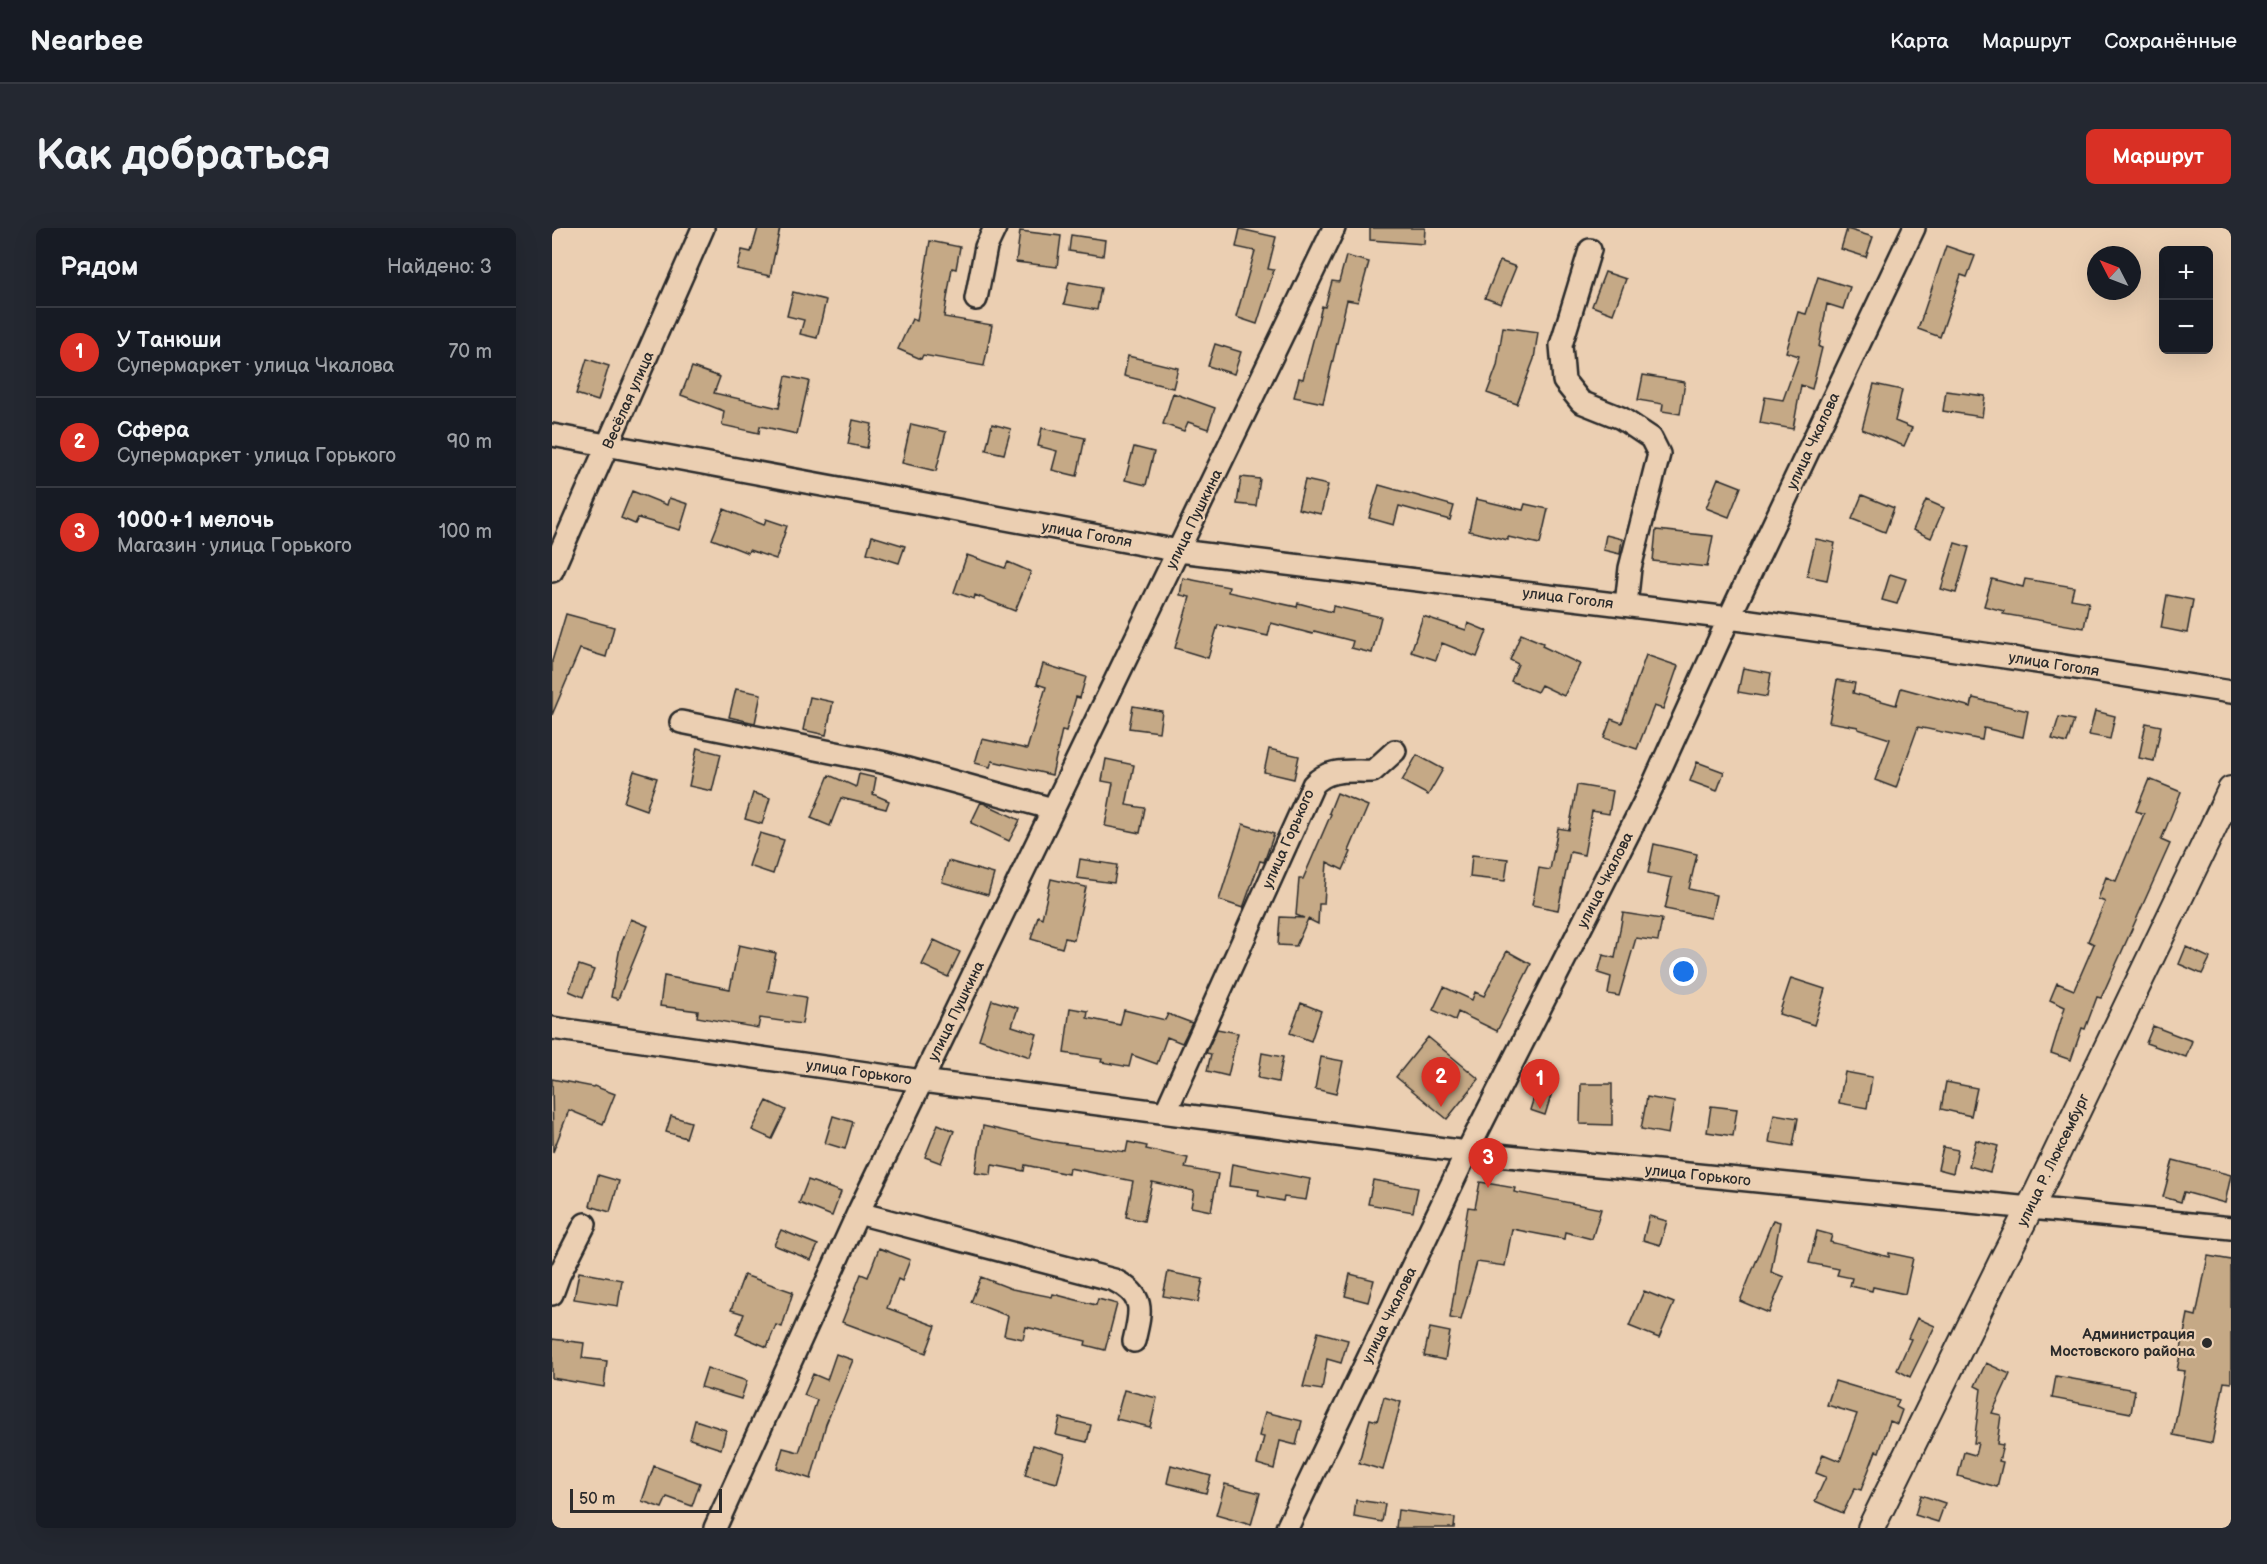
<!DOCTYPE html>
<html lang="ru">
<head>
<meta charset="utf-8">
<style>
  :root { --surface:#171b24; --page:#242831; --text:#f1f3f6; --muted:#9ea1a6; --line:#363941; --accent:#d93025 }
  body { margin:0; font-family:"Balsamiq Sans",sans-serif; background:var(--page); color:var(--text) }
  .controls { position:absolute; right:18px; top:18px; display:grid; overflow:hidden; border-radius:9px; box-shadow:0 6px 24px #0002 }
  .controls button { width:54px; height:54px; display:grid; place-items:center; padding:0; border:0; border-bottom:2px solid var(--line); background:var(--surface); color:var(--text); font:30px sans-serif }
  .compass { position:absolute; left:1535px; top:18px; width:54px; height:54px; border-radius:50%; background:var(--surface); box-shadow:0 6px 24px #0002; rotate:312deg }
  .scale { position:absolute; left:18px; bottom:15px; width:152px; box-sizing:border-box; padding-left:6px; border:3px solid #2b2b2b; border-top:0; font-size:16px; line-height:21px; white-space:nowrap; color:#2b2b2b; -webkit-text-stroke:4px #ebcfb2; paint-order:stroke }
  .you { position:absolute; left:1132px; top:744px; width:21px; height:21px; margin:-15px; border:4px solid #fff; border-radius:50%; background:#1a73e8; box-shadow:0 0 0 9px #1a73e833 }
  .badge { display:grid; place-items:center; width:39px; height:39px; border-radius:50%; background:var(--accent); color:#fff; font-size:20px; font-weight:700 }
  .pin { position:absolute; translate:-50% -50px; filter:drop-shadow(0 2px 3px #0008) }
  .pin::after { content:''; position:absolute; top:32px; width:21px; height:18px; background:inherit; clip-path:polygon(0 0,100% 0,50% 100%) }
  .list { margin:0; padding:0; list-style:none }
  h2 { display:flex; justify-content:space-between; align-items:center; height:78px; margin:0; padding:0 24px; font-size:26px }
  h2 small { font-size:20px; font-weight:400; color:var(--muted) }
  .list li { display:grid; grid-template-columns:39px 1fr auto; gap:18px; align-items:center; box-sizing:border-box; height:90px; padding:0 24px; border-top:2px solid var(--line) }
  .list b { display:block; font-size:22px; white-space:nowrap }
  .list p { margin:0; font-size:20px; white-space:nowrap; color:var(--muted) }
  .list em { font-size:20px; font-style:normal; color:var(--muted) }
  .map { position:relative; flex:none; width:1679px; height:1300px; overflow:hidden; border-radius:9px }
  header { display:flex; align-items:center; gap:36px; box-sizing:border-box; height:84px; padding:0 30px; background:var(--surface); border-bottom:2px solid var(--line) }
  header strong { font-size:28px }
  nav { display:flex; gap:33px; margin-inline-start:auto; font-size:21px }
  .intro { display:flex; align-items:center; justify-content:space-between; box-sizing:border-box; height:144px; padding:0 36px }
  h1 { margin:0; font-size:42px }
  .button { padding:15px 27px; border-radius:9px; background:var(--accent); color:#fff; font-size:21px; font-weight:700 }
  main { display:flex; gap:36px; padding:0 36px }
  aside { flex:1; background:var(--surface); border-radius:9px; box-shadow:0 6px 24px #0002 }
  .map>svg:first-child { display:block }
  .building { fill:#c5a986; stroke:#2b2b2b; stroke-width:1.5 }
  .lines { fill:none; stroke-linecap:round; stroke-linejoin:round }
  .minor-casing { stroke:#2b2b2b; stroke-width:26 }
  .tertiary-casing { stroke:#2b2b2b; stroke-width:30 }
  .minor { stroke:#ebcfb2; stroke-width:21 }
  .tertiary { stroke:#ebcfb2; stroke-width:26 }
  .poi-dot { fill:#2b2b2b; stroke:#ebcfb2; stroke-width:2 }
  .labels { text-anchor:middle; stroke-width:4.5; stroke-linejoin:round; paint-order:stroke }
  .street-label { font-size:15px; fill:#2b2b2b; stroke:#ebcfb2 }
  .poi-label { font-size:15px; font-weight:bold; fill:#2b2b2b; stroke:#ebcfb2; text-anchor:end }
</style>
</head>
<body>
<header>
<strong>Nearbee</strong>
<nav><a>Карта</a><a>Маршрут</a><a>Сохранённые</a></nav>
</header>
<div class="intro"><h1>Как добраться</h1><a class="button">Маршрут</a></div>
<main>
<aside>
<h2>Рядом<small>Найдено: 3</small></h2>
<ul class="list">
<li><span class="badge">1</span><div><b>У Танюши</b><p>Супермаркет · улица Чкалова</p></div><em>70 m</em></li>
<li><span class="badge">2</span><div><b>Сфера</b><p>Супермаркет · улица Горького</p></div><em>90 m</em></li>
<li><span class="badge">3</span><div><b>1000+1 мелочь</b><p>Магазин · улица Горького</p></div><em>100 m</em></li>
</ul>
</aside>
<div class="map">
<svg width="1679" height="1300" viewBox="0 0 1679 1300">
  <rect width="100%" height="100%" fill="#ebcfb2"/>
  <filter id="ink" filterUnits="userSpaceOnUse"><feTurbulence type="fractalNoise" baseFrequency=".0167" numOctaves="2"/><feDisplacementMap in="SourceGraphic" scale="12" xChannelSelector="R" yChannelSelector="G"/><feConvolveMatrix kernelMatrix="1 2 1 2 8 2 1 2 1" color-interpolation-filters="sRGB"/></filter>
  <g filter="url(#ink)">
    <path class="building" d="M206,0h22l-10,48 -33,-7 5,-19 9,2z
      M818,0h55l-1,16 -54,-4z
      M688,1l36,8 -8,32 6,1 -17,54 -21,-7 19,-66 -19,-4z
      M1295,1l26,8 -7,20 -25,-8z
      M468,3l41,5 -4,31 -41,-5z
      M519,7l34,5 -2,16 -34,-5z
      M378,13l30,6 -4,22 -4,-1 -8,49 48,8 -8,41 -61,-11 -2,4 -23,-10 14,-30 5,2z
      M1394,18l29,10 -8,21 -6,-2 -21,62 -22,-8z
      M794,28l23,6 -11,40 -11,-2 -24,103 -29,-6 5,-19 4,1 19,-73 3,1 7,-26 7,1z
      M948,33l16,6 -15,37 -16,-6z
      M1053,44l21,7 -13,35 -21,-8z
      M1266,49l32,10 -7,22 -16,-5 -8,43 3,1 -10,41 -11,-4 -8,44 -33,-6 5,-26 18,3 16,-44 -13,-4 12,-40 8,2z
      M517,54l32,6 -4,22 -33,-6z
      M241,64l33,8 -9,38 -17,-4 4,-14 -17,-4z
      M951,99l35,5 -4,27 -17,45 -30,-11 10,-27z
      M663,116l26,8 -7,22 -26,-8z
      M576,128l50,12 -5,20 -49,-12z
      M35,131l22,7 -11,35 -22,-7z
      M140,139l28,10 -6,16 65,15 7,-32 23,5 -12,53 -37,-8 -1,7 -37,-8 2,-14 -43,-16z
      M1091,147l42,7 -5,32 -18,-3 1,-7 -25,-4z
      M1322,156l28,6 -7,31 17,7 -8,18 -42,-17z
      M1394,163l39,5 -3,21 -39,-6z
      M621,165l42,15 -7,21 -20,-7 -4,9 -21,-7z
      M301,192l19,4 -5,24 -19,-4z
      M359,196l35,8 -10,39 -34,-8z
      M440,196l19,5 -7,25 -18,-4z
      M490,200l43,10 -8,38 -25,-6 5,-19 -19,-5z
      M582,219l20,5 -8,33 -21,-5z
      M689,249l19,2 -4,27 -19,-2z
      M1166,250l23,9 -12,30 -23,-9z
      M753,252l23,5 -7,29 -23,-5z
      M827,257l75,21 -4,14 -51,-14 -5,19 -25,-7z
      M80,263l35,14 2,-7 19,6 -8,26 -42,-12 -3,6 -14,-6z
      M1310,267l32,13 -9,24 -33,-13z
      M924,271l47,11 2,-6 23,5 -8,35 -32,-7v3l-39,-9z
      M1374,272l18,8 -13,30 -18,-8z
      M172,281l40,16 2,-6 21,7 -11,33 -27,-9 -1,3 -36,-14z
      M1104,302l57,6 -6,31 -54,-6z
      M1054,307l16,4 -2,15 -17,-4z
      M320,308l33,10 -6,17 -32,-10z
      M1264,311l19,4 -8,37 -20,-4z
      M1403,315l14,4 -13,46 -15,-4z
      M415,327l38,13 3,-6 23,10 -16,39 -40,-16 -1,4 -20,-7z
      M1338,346l16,5 -9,25 -15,-4z
      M631,350l46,9 -1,5 69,15 1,-4 34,9 1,-6 48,11 -9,36 -21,-5 2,-7 -39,-10 -1,3 -42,-11 -3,13 -50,-11 -10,33 -33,-10 15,-51 -10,-2z
      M1440,351l31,8 2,-8 49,8 -3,12 18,3 -5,26 -81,-14 1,-3 -20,-5z
      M1615,367l26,5 -6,33 -26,-5z
      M14,386l48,13 -8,30 -26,-8 -28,66v-54z
      M871,388l43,14 2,-7 19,8 -10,26 -35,-14 -6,17 -25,-8z
      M969,406l22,9 -1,3 38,18 -16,32 -23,-11 -4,7 -26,-11 7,-17 -8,-4z
      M1094,427l32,11 -15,43 -9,-3 -17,43 -33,-11 7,-19 11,4z
      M491,436l43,13 -6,21 -4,-1 -10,34 -4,-1 -10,45 -60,-14 -2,6 -15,-4 7,-24 45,10 19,-62 -9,-3z
      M1191,440l28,5 -4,24 -29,-5z
      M1285,452l18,3 -2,10 43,12 5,-17 70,19 2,-9 55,13 -5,26 -39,-9 -2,12 -64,-13 -22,61 -21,-8 15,-41 -32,-10v-2l-29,-5z
      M184,461l25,5 -6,29 -26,-6z
      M258,469l23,5 -7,33 -23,-5z
      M581,478l29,5 -3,21 -30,-4z
      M1543,483l20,5 -5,23 -21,-4z
      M1507,489l15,3 -7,23 -15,-4z
      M1594,495l15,3 -7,35 -15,-3z
      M145,520l24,6 -9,37 -23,-5z
      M717,521l30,7 -5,23 -30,-7z
      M865,527l26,14 -15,26 -26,-14z
      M554,531l28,6 -8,40 19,3 -5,25 -35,-7 8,-43 -11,-2z
      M1145,534l27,10 -7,19 -27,-10z
      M82,543l23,7 -11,32 -22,-8z
      M307,546l17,4 -3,16 16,7 -3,8 -45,-11 -11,28 -19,-8 18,-43 27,12z
      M1597,551l32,13 -20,48 9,4 -69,154 -4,-1 -12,32 -3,-1 -11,32 -20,-7 14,-46 -15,-7 7,-17 17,7 20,-46 -6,-3 17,-39 -7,-3 8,-22 10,4 28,-67 -8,-3z
      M1025,557l36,6 -4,23 -17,-3 -8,44 -14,-3 -12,58 -26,-5 7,-37 11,2 8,-42 11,2z
      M201,565l17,5 -8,26 -17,-5z
      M785,565l31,13 -19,45 2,1 -8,18 -16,-8 -3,42h-5l-1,20 -10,-5 -12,27 -18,-1 2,-28 24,1 -8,-3 3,-36h4l28,-65 -2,-1z
      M429,574l39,18 -11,21 -38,-18z
      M691,596l31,10 -10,28 -4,-1 -17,47 -24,-8z
      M208,605l24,7 -11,34 -24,-8z
      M1102,616l43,10 -8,35 27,6 -5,23 -46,-9 7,-31 -24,-5z
      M920,627l36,4 -3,22 -35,-4z
      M528,631l37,6 -3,18 -37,-5z
      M396,633l46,13 -6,21 -46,-13z
      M499,651l35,8 -12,53 -9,-2 -3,10 -31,-9 7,-23 4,2z
      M1071,685l39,6 -4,22 -22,-3 -17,58 -11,-2 3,-17 -13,-4 5,-18 12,3z
      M79,691l17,7 -30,73 -7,-2 9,-50z
      M382,712l26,12 -12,25 -26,-12z
      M187,717l37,8 -8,38 38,6 -4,27 -42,-6 -2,10 -61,-11 1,-6 -38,-5 4,-30 66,13z
      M1634,719l24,11 -8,16 -23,-10z
      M955,723l24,13 -34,67 -39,-19 -3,8 -22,-10 11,-23 28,13 3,-8 9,4z
      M27,737l15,5 -11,27 -14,-6z
      M1239,750l34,11 -11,36 -35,-11z
      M440,772l26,8 -6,18 25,8 -7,23 -51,-18z
      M749,775l20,8 -10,30 -21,-8z
      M518,780l18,3 -1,7 33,7 4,-15 41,10 3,-6 24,9 -10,20 -15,-6 -10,27 -25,-9 -3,12 -28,-5 1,-3 -38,-6z
      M1601,798l39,15 -6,16 -40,-14z
      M665,801l21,4 -10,43 -21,-5 4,-17 -5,-1z
      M876,809l51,42 -32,40 -51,-42z
      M710,825l21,4 -5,25 -20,-4z
      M769,829l22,4 -7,33 -21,-5z
      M1293,844l27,5 -5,31 -28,-5z
      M0,851l41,8 1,-1 21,8 -12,30 -34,-14 -16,42z
      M987,853l15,5 -9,29 -15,-5z
      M1394,854l31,6 -6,28 -30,-7z
      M1029,856h31v41l-32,-1z
      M1095,869l27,5 -6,32 -27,-5z
      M215,873l19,9 -14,29 -20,-9z
      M1159,878l26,3 -4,27 -26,-4z
      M1222,886l24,4 -5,28 -24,-4z
      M119,888l20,6 -5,16 -20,-6z
      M281,888l20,6 -8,27 -20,-6z
      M386,896l16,7 -13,32 -16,-6z
      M431,898l70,16 73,10 2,-10 19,4 -1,3 42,9 -3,10 33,6 -7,37 -20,-4 3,-16 -42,-9 -8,39 -18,-4 7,-36 -64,-13 -1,6 -43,-9 -1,6 -32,-6 -1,10 -16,-2z
      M1424,912l22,6 -8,26 -21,-6z
      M1391,919l15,3 -5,23 -15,-4z
      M1621,932l58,15 -6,28 -41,-11 -3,10 -18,-5z
      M680,936l78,15 -4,21 -22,-3 -1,4 -25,-5 1,-6 -30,-4z
      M46,947l21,6 -9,31 -20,-6z
      M256,952l33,12 -9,24 -33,-13z
      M821,952l45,8 -5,24 -45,-8z
      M928,954l35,6 -1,4 87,17 -9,30 -27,-7 -1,7 -52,-10 -7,37 -28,-4 -16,58 -11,-2 18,-111 7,1z
      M1097,988l18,5 -7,24 -17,-5z
      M1221,992l7,2 -9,50 13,5 -15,36 -29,-12z
      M229,1002l37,15 -7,15 -37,-15z
      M1265,1003l15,4 -2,7 59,15v-4l24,5 -8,36 -32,-7 -1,4 -22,-5 2,-8 -15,-3 2,-6 -30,-6z
      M327,1020l31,12 -8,21 -4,-2 -11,29 49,18 -10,27 -84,-31 19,-48 7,3z
      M1656,1028l23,4v123l-7,-1 -12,61 -39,-8 12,-64 -8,-1 11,-56 8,2z
      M27,1044l43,8 -4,26 -44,-7z
      M616,1044l35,7 -5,23 -35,-6z
      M798,1046l24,6 -6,22 -23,-6z
      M192,1047l49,17 -11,35 -6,-2 -9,22 -31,-13 8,-20 -13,-4z
      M429,1049l31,12 40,8 1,-3 43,11 2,-6 19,5 -12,46 -20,-5 1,-4 -60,-14 -3,12 -19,-4 4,-19 -37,-14z
      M1092,1063l30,12 -15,35 -30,-12z
      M1365,1090l18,8 -25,51 -13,-7 14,-31 -3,-1z
      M878,1100l20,4 -5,28 -21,-4z
      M766,1104l30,8 -7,23 -14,-4 -5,31 -19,-3z
      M0,1111l32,4 -2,15 25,3 -3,26 -52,-9z
      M284,1126l17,6 -27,64 -15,55 -34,-11 6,-20 16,4 18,-52 -13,-5 9,-21 14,6z
      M1434,1135l24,11 -18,39 9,2 -4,29 6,1 -4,16 4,1 -6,25 -39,-11 6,-24 11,3 3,-12h-4l7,-54 -6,-3z
      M155,1140l40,13 -6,18 -40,-12z
      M1504,1148l79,14 -4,23 -79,-15z
      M1283,1153l64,19 -3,7 6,3 -5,14 -7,-3 -11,31 -3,-1 -15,39 -6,-2 -12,25 -28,-12 11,-24 -10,-4 7,-19 17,7 17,-47 -30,-9z
      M572,1162l33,8 -7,29 -34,-8z
      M832,1169l17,5 -18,68 -24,-7 11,-44 7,2z
      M713,1184l37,9 -6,24 -16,-4 -6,28 -17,-5 7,-27 -5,-1z
      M508,1190l31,7 -4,17 -31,-7z
      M143,1192l31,10 -5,19 -31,-10z
      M481,1217l32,9 -8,29 -32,-8z
      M619,1237l40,11 -5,17 -39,-10z
      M102,1238l46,17 -8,23 -25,-9 -5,11 -20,-7z
      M673,1256l35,9 -9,32 -35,-10z
      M1369,1267l24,8 -7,19 -23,-7z
      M804,1272l29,4 -3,18 -28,-5z
      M846,1282l57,8 -1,10h-58z"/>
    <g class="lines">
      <g class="minor-casing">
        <path id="minor" d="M1038,22l-29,95 3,36 17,21 40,16 30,20 8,16 -29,114 -4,37
          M424,71l10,-52 9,-19
          M0,207l627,116 550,67 283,40 219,34
          M0,343l151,-343
          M129,494l205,41 167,46
          M0,800l370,53 545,71 764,76
          M614,883l147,-326c16,-18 38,-13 60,-14l22,-20
          M306,985l256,67c32,16 27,31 20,61
          M0,1066l7,-19 26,-51
          M163,1300l143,-315 476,-985
          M735,1300l180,-376 186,-367 76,-167 185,-390"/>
      </g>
      <g class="tertiary-casing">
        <path id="tertiary" d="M1319,1300l133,-270 35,-68 192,-400"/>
      </g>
      <use href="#minor" class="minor"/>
      <use href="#tertiary" class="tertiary"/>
    </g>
  </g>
  <circle class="poi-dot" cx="1655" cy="1115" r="6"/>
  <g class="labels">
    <g class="street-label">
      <text transform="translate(76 172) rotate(-66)" y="5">Весёлая улица</text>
      <text transform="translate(1261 213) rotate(-65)" y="5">улица Чкалова</text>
      <text transform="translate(642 291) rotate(-64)" y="5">улица Пушкина</text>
      <text transform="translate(535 306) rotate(10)" y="5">улица Гоголя</text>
      <text transform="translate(1016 370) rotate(7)" y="5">улица Гоголя</text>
      <text transform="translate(1502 436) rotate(9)" y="5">улица Гоголя</text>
      <text transform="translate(736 611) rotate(-66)" y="5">улица Горького</text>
      <text transform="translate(1053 652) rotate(-63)" y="5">улица Чкалова</text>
      <text transform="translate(404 783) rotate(-64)" y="5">улица Пушкина</text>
      <text transform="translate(307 844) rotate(8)" y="5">улица Горького</text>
      <text transform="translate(1501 932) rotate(-64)" y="5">улица Р. Люксембург</text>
      <text transform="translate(1146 947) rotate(6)" y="5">улица Горького</text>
      <text transform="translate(837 1087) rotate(-64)" y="5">улица Чкалова</text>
    </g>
    <g class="poi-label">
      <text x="1643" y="1111">Администрация<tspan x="1643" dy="17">Мостовского района</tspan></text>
    </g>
  </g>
</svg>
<div class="controls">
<button>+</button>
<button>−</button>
</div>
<svg class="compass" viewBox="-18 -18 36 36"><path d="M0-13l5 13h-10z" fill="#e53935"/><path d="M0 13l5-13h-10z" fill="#9ea1a6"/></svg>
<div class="scale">50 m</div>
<div class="you"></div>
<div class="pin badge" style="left:988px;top:881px">1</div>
<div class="pin badge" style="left:889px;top:879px">2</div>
<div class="pin badge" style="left:936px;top:960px">3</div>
</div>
</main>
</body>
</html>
